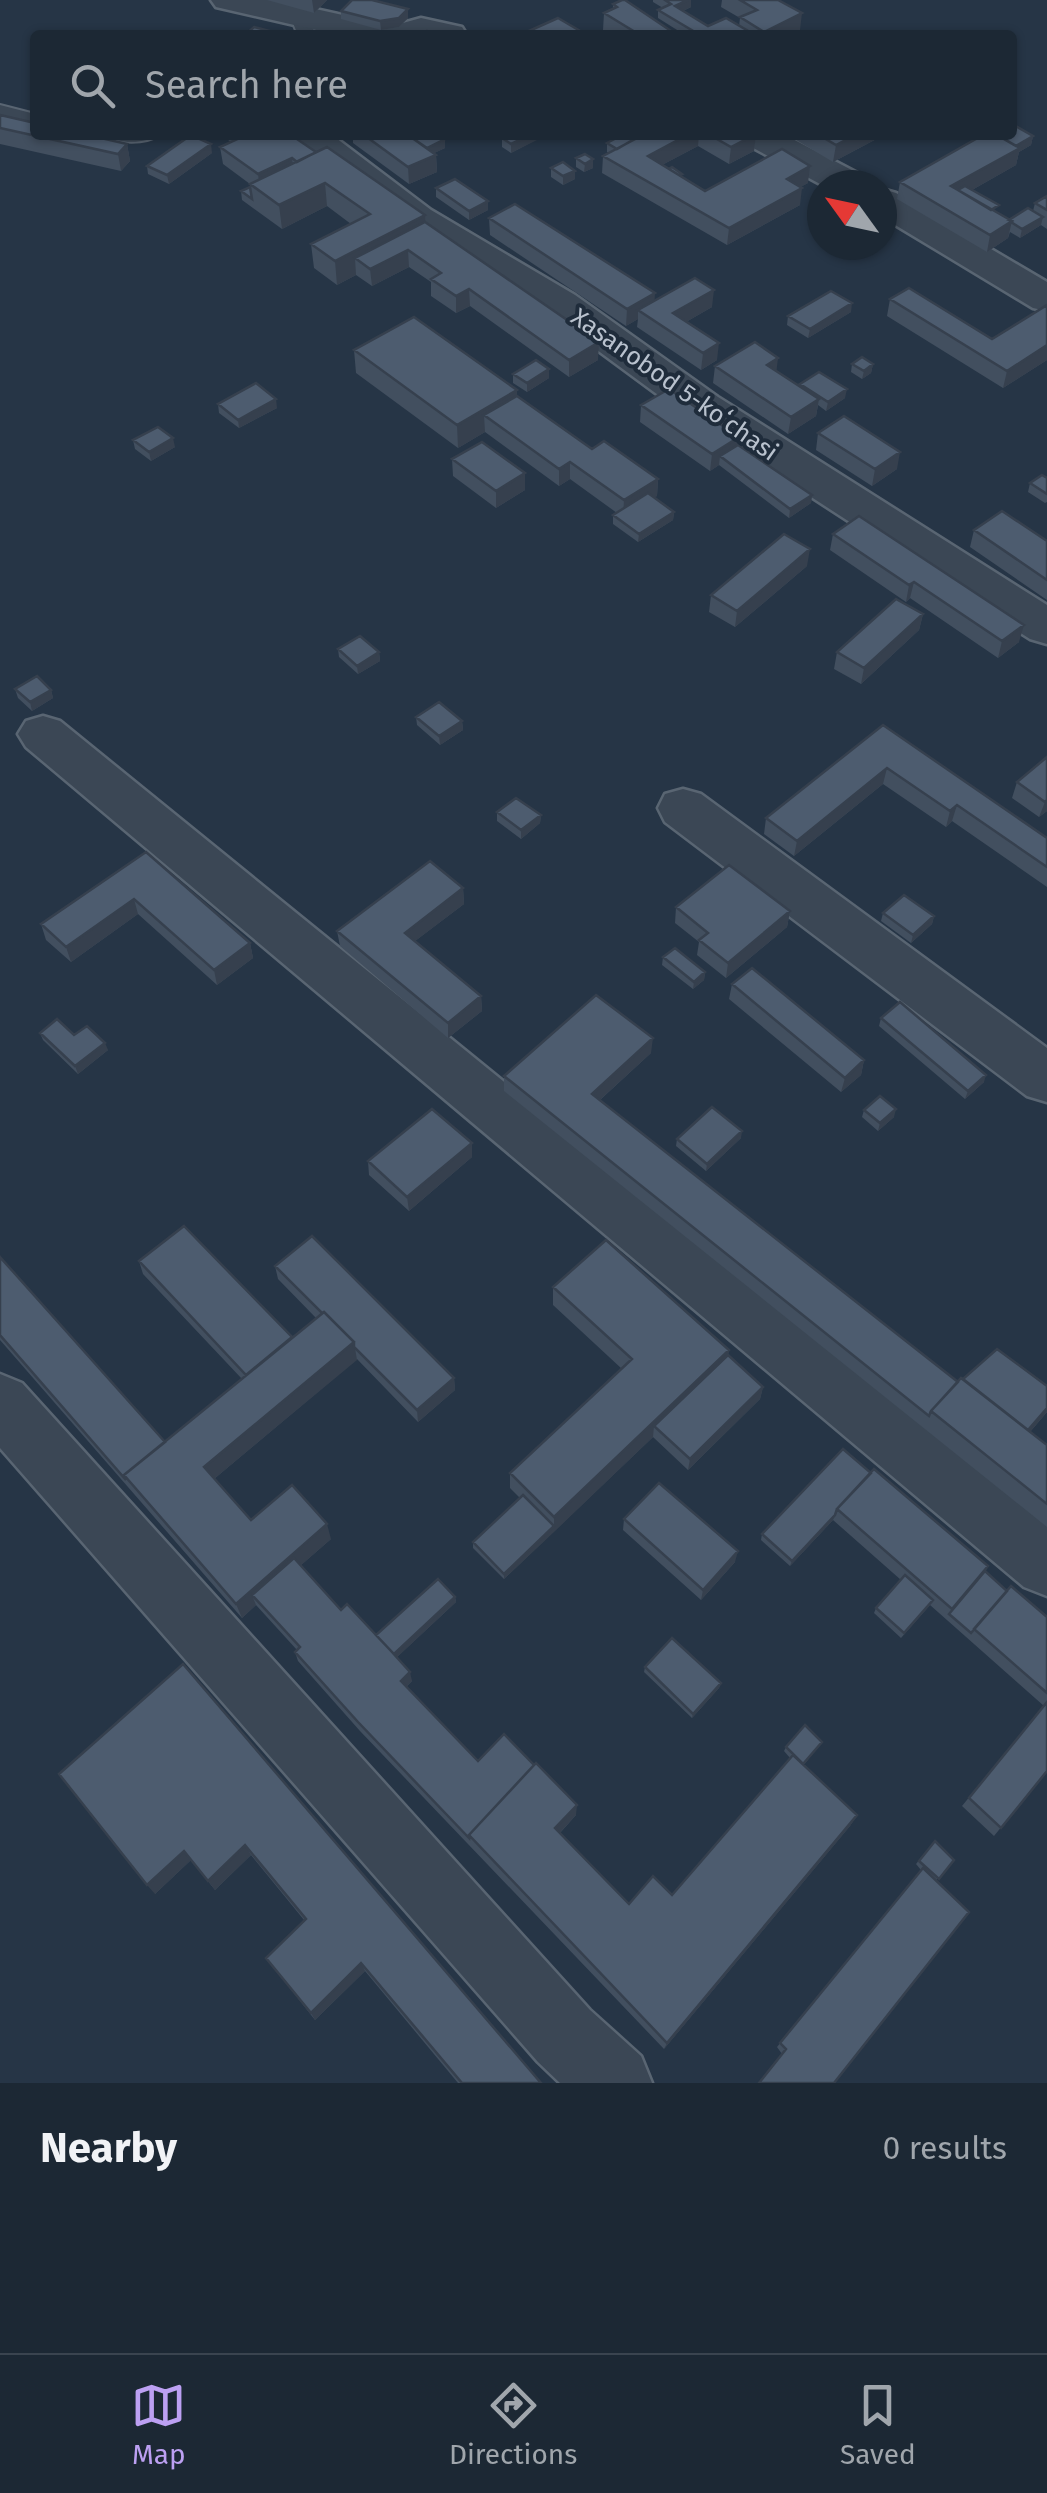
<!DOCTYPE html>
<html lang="en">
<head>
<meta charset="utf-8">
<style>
  :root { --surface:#1c2834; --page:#293440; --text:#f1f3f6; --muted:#a0a6ac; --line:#3a444f; --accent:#bca0f2 }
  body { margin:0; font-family:"Fira Sans",sans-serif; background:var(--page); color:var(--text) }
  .compass { position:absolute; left:807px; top:170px; width:90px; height:90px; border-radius:50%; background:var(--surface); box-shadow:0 2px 8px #0004; rotate:303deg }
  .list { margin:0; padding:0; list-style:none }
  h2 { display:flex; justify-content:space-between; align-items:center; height:130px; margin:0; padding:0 40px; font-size:42px }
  h2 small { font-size:32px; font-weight:400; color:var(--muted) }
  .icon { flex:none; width:55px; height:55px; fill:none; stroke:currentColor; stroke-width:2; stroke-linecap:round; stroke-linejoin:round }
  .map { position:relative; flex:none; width:1047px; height:2083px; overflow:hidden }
  .search { position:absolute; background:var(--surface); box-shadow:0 2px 8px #0004; left:30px; right:30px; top:30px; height:110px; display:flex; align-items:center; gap:25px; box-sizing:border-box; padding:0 35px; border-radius:10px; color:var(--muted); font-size:38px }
  .sheet { height:270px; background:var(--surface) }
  nav { display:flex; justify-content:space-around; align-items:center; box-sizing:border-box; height:140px; border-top:2px solid var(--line); background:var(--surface); font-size:28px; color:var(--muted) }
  nav a { display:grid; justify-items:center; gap:5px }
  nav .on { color:var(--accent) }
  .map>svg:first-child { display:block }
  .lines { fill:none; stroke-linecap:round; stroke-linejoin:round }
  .service-casing { stroke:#596572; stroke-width:4 }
  .minor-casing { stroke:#596572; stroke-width:5 }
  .service { fill:#3b4755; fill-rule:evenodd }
  .minor { fill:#3b4755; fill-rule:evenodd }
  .wall { fill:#424f5f }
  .shaded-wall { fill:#36404e }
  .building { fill:#4d5c6f; stroke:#36404e; stroke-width:2.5 }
  .labels { text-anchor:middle; stroke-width:8; stroke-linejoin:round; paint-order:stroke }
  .far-street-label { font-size:25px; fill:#b9c2ce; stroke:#1f2c3b }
</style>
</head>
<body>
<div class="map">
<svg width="1047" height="2083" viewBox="0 0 1047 2083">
  <rect width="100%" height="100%" fill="#263546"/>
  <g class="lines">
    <g class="service-casing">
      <path id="service" d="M299,11l6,1 11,23h-18l-8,-19z
        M0,105l35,9v12l-35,-9z
        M105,135h53c-11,9 -42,9 -53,0z"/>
    </g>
    <g class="minor-casing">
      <path id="minor" d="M211,0h64l117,26 29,-8 41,9 5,8h-129l-122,-28z
        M289,135h43l99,75 144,85 143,102 329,208v39l-17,-5 -342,-222 -141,-104 -144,-87z
        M738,135h47l80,42 5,8h-48l-78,-42z
        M882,189l14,4 151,89v29l-14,-3 -151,-91z
        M43,716l17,5 987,802v73l-23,-9 -998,-840 -8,-13 8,-13z
        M683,789l18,5 346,254v54l-20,-6 -362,-274 -7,-14 7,-14z
        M0,1374l22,9 568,627 51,46 11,27h-92l-22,-21 -538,-614z"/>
    </g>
    <use href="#service" class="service"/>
    <use href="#minor" class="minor"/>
  </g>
  <path class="wall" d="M267,0h60l-13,13z
    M653,0h38v7l-8,4 25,15h31l1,-8 -19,-11 1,-7h56l22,30 -10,5h-105l-27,-17v-8l5,-2 -10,-6z
    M613,4l64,31h-65l-9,-5 1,-17 9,-4z
    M408,9v9l-9,9 -18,3 -40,-11v-8z
    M0,115l127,29 3,17 -9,10 -121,-27z
    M221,135h70l25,17 109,63v7l173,138 -29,17 -99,-71 -14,7 -25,-17v-14l-22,-15 -37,19 -16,-11 -19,10 -23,-17 -3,-24 40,-20 -24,-18 -45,23 -40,-29 -1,-9 9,-4v-3l-27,-20 -3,-17 11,-5z
    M353,135h86l6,4v9l-11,5 2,2 1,17 -28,12 -56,-41z
    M509,135h36l-34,18 -9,-6v-9z
    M643,135h113l-2,16 -25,13 -31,-18 -36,19 43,26 103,-8 -8,4v18l-73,40 -125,-72 1,-17 6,-3 -2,-1v-9l29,-5z
    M788,135h96l-51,27z
    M1033,136l-2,9 -12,7 -3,13 -44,25 25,23 12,7 24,-9 2,-8 12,-7v33l-6,-4 -21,13 -10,-6 -2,6 -21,14 -90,-53 3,-17z
    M212,153l-43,31 -21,-10 -1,-8z
    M576,158l17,10 -9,4 -8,-5z
    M551,168l24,11 -12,6 -12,-8z
    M436,188l52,22 -19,10 -33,-23z
    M489,218l166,83 57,6 -26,15 31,38 -16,10 -64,-43 1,-8 -12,7 -136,-91z
    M890,299l102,40 55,21 -44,28 -116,-72z
    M851,312l-43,26 -21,-13 1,-9z
    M354,350l163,40v6l75,53 66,30 -1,17 -3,1 20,15 -1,8 -35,22 -25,-18v-9l4,-2 -47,-34 -11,7 -74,-54 -27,16 -102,-75z
    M852,364h21l-2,9 -9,6 -11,-7z
    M715,366l62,5 23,15v-2l45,14 -19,13 -8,-6 -2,11 -28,18 -75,-51z
    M549,369v9l-22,14 -14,-9v-9z
    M218,404l59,4 -38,20 -20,-15z
    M641,405l98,32 -1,8 74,50 -1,8 -22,15 -70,-53 -9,6 -70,-49z
    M818,433l79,36 -25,17 -56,-36z
    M133,440l42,7 -24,14 -16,-12z
    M452,459l73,14v17l-29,18 -43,-32z
    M1047,478v24l-2,1 -17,-11 2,-9z
    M974,530l73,11v59l-77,-53z
    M833,534l186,108 -21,16 -88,-60 -4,4 -76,-52z
    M807,566l-72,61 -26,-15 2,-17z
    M923,614l-4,16 -58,54 -27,-15 3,-17z
    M338,649l41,3 1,9 -22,13 -19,-17z
    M15,689l36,1 2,8 -21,13 -14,-13z
    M416,717l46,4 1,9 -23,15 -23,-20z
    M883,725l164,113v49l-95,-66 -6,6 -63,-43 -89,72 -30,-22 2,-16z
    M1047,757v54l-8,6 -27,-19 5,-16z
    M497,812l44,3 -1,8 -19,16 -24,-18z
    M146,852l104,91 3,15 -36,27 -79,-71 -67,48 -25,-22 -5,-16z
    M463,888l1,16 -49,37 66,55 1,15 -34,27 -108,-92 -3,-15z
    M676,907l114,4 -3,16 -61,51 -29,-23 2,-13 -24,-19z
    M883,913l51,3 -2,8 -21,19 -30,-22z
    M663,957l42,15 -1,8 -11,9 -31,-24z
    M732,984l132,76 -3,15 -20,17 -112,-93z
    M881,1018l103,64 -19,17 -86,-73z
    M40,1033l34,2 34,15 -30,24 -35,-34z
    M651,1053l-51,47 358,282 5,-3 84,7v26l-17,20 17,13v82l-543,-436v-15z
    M864,1110l30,7 -16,14 -16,-14z
    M741,1138l-35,33 -30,-25 1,-7z
    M472,1157l-63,54 -40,-36 -1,-14z
    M0,1257l165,185 77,-63 -99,-105 -4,-13 153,76 24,-19 -38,-39 -3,-13 179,112 1,12 -37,32 -61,-63 -143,120 37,41 80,19 -30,26 40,45 35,25 79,-38 1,5 -59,55 15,24 -6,6 72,74 98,54 -16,18 69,71 43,-9 118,-137 -6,-7 2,-4 36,-5 -19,24 54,49 -7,11 -186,223 -304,-318 -62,-70 -3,-9 2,-2 -41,-45 -14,13 -242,-278z
    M553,1287l176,63 -1,5 35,32 -3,12 -72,71 -35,-33 -149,142 -31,-31v-6l47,-44 -10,-10v-15l112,-104 -69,-64z
    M871,1473l117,93 -3,6 22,19 40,26v154l-53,65 -32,-30 82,-100 -114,-101 -29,33 -27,-25 2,-5 25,-28 -68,-60 -43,46 -29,-26 1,-6z
    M624,1519l111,43 -34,38 -78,-70z
    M183,1664l358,419h-83l-93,-112 -50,49 -49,-62 38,-38 -53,-65 -36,35 -24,-30 -36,34z
    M645,1667l76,16 -2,5 -27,30 -48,-46z
    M935,1841l19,19 -172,194 -5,-7 144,-177 -5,-6z"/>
  <path class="shaded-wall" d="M312,0h15l-13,13z
    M688,0h3v7l-16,8v-9z
    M408,9v9l-9,9 -18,3 -1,-9z
    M802,13l-2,17 -10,5h-27l1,-3z
    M530,135l15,1 -34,17v-9z
    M687,135h12l-1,11 -51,27 1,-17z
    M756,135l-2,16 -25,13 2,-17z
    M855,135h29l-51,27 3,-17z
    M1033,136l-2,9 -12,7 -3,13 -60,34 -5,-13z
    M445,139v9l-25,12v-9z
    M127,144l3,17 -9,10 -3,-17z
    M211,144l1,9 -43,31 -2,-9z
    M436,155l1,17 -28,12 -1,-17z
    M292,158l2,17 -34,16 -2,-17z
    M593,159v9l-9,4 1,-8z
    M810,166l-2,17 -24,13 3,-17z
    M575,171v8l-12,6v-9z
    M325,183l2,23 -45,23 -3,-24z
    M802,188l-2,17 -73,40 2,-17z
    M488,201v9l-19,10v-9z
    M425,215l1,24 -71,19 1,17 -19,10 -2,-24z
    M1043,217l-2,8 -21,13 2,-9z
    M1012,221l-4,17 -21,14 3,-17z
    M408,250l1,17 -37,19 -2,-17z
    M469,289l1,17 -14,7v-17z
    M714,290l-2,17 -40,23 1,-17z
    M655,293l-1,17h-16v9l-12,7 1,-17z
    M852,303l-1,9 -43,26 2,-9z
    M599,342l-1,18 -29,17v-17z
    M719,343l-2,17 -16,10 2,-17z
    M1047,345v15l-44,28 4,-17z
    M778,358l-2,17 -9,-10z
    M873,364l-2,9 -9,6 2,-8z
    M549,369v9l-22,14v-9z
    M847,389l-2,9 -19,13 2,-9z
    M517,390v23l-33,2 1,17 -27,16 -1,-23z
    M276,399l1,9 -38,20 -1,-8z
    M819,399l-3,17 -28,18 3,-17z
    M739,437l-2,17 -17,2 -1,9 -9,6 2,-17z
    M173,438l2,9 -24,14 -2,-9z
    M900,452l-3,17 -25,17 3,-17z
    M570,462v17l-11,7v-17z
    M525,473v17l-29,18v-17z
    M658,479l-1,17 -34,21 1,-17z
    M812,495l-1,8 -22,15 1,-9z
    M674,512l-1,8 -35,22 1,-8z
    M810,549l-3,17 -72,61 2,-16z
    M914,582l-4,16 -4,4 3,-17z
    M923,614l-4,16 -58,54 3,-16z
    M1024,625l-5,17 -21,16 4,-17z
    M379,652l1,9 -22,13 -1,-8z
    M51,690l2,8 -21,13 -2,-9z
    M462,721l1,9 -23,15 -1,-9z
    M887,768l-4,16 -89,72 3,-15z
    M1047,800v11l-8,6 6,-15z
    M957,805l-5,16 -6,6 4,-16z
    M541,815l-1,8 -19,16v-9z
    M463,888l1,16 -58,44 -1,-15z
    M134,899l4,15 -67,48 -5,-15z
    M790,911l-3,16 -61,51 2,-15z
    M934,916l-2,8 -21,19 2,-8z
    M250,943l3,15 -36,27 -3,-15z
    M705,972l-1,8 -11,9 1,-7z
    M481,996l1,15 -34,27v-15z
    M653,1038l-2,15 -60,55 1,-14z
    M105,1043l3,7 -30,24 -3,-8z
    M864,1060l-3,15 -20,17 4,-14z
    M986,1075l-2,7 -19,17 3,-8z
    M896,1109l-2,8 -16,14 2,-8z
    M742,1131l-1,7 -35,33 1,-7z
    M472,1143v14l-63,54 -2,-14z
    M354,1342l3,18 -148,123 -5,-16z
    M729,1350l-3,18 -72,58 -1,11 -99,95v-15z
    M454,1378l1,12 -37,32 -1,-12z
    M763,1387l-3,12 -72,71 2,-11z
    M1047,1408v4l-29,34 7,-11z
    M835,1515l-2,5 -43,46 2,-5z
    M327,1524l4,15 -72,63 -7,-7 4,10 -14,13 -6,-14z
    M554,1526v6l-50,47v-5z
    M738,1551l-3,11 -34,38 2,-10z
    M455,1597l1,5 -63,59 -1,-5z
    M410,1672l2,9 -10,9 -1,-9z
    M721,1683l-2,5 -27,30 1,-4z
    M577,1805l-1,10 -21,23v-10z
    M857,1815l-7,11 -186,223 3,-6z
    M245,1845l6,10 -36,35 -7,-9z
    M184,1851l7,9 -36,34 -8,-9z
    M361,1963l4,8 -50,49 -4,-7z"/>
  <path class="building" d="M352,0h20l36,9 -9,9 -19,3 -39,-10z
    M622,0h3l52,35h-37l-36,-22 13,-6 -4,-3z
    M665,0h23l-13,6 33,20 18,-8 29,17h-55l-42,-25 13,-6z
    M740,0h38l24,13 -38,19 -24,-15 17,-7z
    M558,18l29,17h-67z
    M254,27l16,4 -5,4h-20z
    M427,31l6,4h-16z
    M0,115l35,8v12h53l39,9 -9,10 -118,-26z
    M1012,124l21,12 -17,10 -19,-11h15z
    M191,135l20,9 -44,31 -20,-9z
    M242,135h49l25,17 -19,10 -5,-4 -34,16 -38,-27 24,-11z
    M364,135h44l28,20 -28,12z
    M408,135h31l6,4 -18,9z
    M509,135h21l-19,9 -9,-6z
    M622,135h9l5,3 -19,11 -10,-6z
    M643,135h44l-39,21 57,35 77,-42 28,17 -23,13 15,9 -73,40 -126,-72z
    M710,135h44l-23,12z
    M819,135h36l-19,10z
    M983,135h14l23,13 -69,38 61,35 -22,14 -90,-53z
    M327,147l98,68 -90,46 -24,-17 59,-30 -45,-31 -46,22 -29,-21z
    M585,154l8,5 -8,5 -9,-6z
    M563,162l12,9 -12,5 -12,-8z
    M672,167l10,7 -3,1 -10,-6z
    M455,179l33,22 -19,10 -33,-23z
    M965,186l34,19 -8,5 -33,-20z
    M250,187l2,12 -11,-8z
    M1047,196v14l-12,-7z
    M515,204l140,89 -28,16 -138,-91z
    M1028,208l15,9 -21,12 -11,-7 1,-1 -3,-1z
    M425,222l174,120 -30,18 -100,-71 -13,7 -25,-17 10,-6 -33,-23 -38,19 -15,-11z
    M695,278l19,12 -41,23 46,30 -16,10 -65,-43z
    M909,288l83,51 55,-34v40l-40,26 -117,-72z
    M831,291l21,12 -42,26 -22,-13z
    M414,317l103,73 -60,35 -103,-75z
    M755,342l23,16 -11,7 52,34 -28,18 -76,-51z
    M862,357l11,7 -9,7 -12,-7z
    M536,360l13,9 -22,14 -14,-9z
    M819,372l28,17 -19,13 -28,-18z
    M256,383l20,16 -38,21 -20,-16z
    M669,389l70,48 -27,17 -71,-49z
    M517,396l75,53 12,-8 54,38 -34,21 -54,-38 -11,7 -75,-54z
    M844,416l56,36 -25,17 -57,-36z
    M158,427l15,11 -24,14 -16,-12z
    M482,442l43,31 -29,18 -44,-32z
    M738,445l74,50 -22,14 -70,-53z
    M1042,475l5,3v16l-17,-11z
    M648,493l26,19 -35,22 -26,-19z
    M1002,511l45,30v39l-73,-50z
    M859,516l165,109 -22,16 -88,-59 -5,3 -76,-51z
    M784,534l26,15 -73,62 -26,-16z
    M896,599l27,15 -59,54 -27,-16z
    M360,636l19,16 -22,14 -19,-17z
    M37,676l14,14 -21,12 -15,-13z
    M439,702l23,19 -23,15 -23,-19z
    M883,725l164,113v29l-90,-62 -7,6 -63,-43 -90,73 -31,-23z
    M1047,757v43l-2,2 -28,-20z
    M516,798l25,17 -20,15 -24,-18z
    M146,852l104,91 -36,27 -80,-71 -68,48 -25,-23z
    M430,861l33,27 -58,45 76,63 -33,27 -111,-92z
    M729,865l61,46 -62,52 -29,-23 9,-7 -32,-26z
    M904,895l30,21 -21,19 -30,-22z
    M675,948l30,24 -11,10 -31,-25z
    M752,968l112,92 -19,18 -113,-94z
    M596,995l57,43 -61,56 366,288 -27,29 -2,5 -425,-340z
    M900,1002l86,73 -18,16 -87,-73z
    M57,1019l17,16 13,-9 18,17 -30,23 -35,-33z
    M880,1096l16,13 -16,14 -16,-13z
    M712,1107l30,24 -35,33 -30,-25z
    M432,1109l40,34 -65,54 -39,-36z
    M184,1226l108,111 -46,38 -107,-114z
    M312,1236l142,142 -37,32 -63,-63v-5l-30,-30 -2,1 -47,-47z
    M606,1240l123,110 -175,167 -44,-44 122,-114 -79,-72z
    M0,1257l165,185 -41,33 2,5 -126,-145z
    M324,1312l30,30 -150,125 47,53 41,-35 35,39 -91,80 -112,-129z
    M997,1349l50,37v22l-19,22 -65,-51z
    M728,1355l35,32 -73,72 -36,-33z
    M961,1378l86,67v59l-116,-93z
    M843,1449l28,24 -34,36 -2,6 -43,46 -30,-27z
    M874,1469l114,97 -36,43 -115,-100z
    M659,1483l79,68 -35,39 -79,-71z
    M523,1495l31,31 -50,48 -31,-32z
    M294,1558l47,52 6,-6 44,47 19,21 -9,9 77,80 26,-27 30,31 -65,70v3l-111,-116 -63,-70 5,-5 -48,-52z
    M985,1571l22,20 -36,42 -22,-19z
    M905,1575l28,25 -29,33 -28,-25z
    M438,1579l17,18 -61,57 -18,-19z
    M1011,1586l36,31v76l-73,-64z
    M672,1638l49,45 -28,31 -48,-47z
    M183,1664l358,419h-79l-101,-120 -50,50 -45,-55 40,-39 -61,-74 -37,36 -24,-30 -37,34 -88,-111z
    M1047,1702v69l-46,57 -32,-30z
    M805,1725l17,17 -19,22 -17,-17z
    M793,1755l64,60 -190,228 -198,-208 67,-72 41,42 -22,23 74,76 24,-28 19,19z
    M935,1841l19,19 -15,19 -20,-18z
    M923,1868l46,44 -135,171h-75l27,-34 -6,-6z"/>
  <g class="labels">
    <g class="far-street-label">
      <text transform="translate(675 384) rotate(35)" y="9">Xasanobod 5-koʻchasi</text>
    </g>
  </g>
</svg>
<svg class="compass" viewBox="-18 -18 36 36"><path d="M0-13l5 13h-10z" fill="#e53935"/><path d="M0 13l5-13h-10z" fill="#a0a6ac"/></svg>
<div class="search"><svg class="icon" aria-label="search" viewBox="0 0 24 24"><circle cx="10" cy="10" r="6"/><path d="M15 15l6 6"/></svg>Search here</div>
</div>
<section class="sheet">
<h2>Nearby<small>0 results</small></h2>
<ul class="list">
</ul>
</section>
<nav>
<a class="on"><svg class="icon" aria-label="map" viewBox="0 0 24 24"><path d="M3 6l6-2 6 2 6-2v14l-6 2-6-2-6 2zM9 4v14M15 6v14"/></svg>Map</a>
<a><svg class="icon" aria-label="directions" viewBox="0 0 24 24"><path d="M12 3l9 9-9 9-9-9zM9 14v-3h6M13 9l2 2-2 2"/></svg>Directions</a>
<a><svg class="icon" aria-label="saved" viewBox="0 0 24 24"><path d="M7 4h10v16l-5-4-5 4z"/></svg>Saved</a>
</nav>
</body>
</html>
